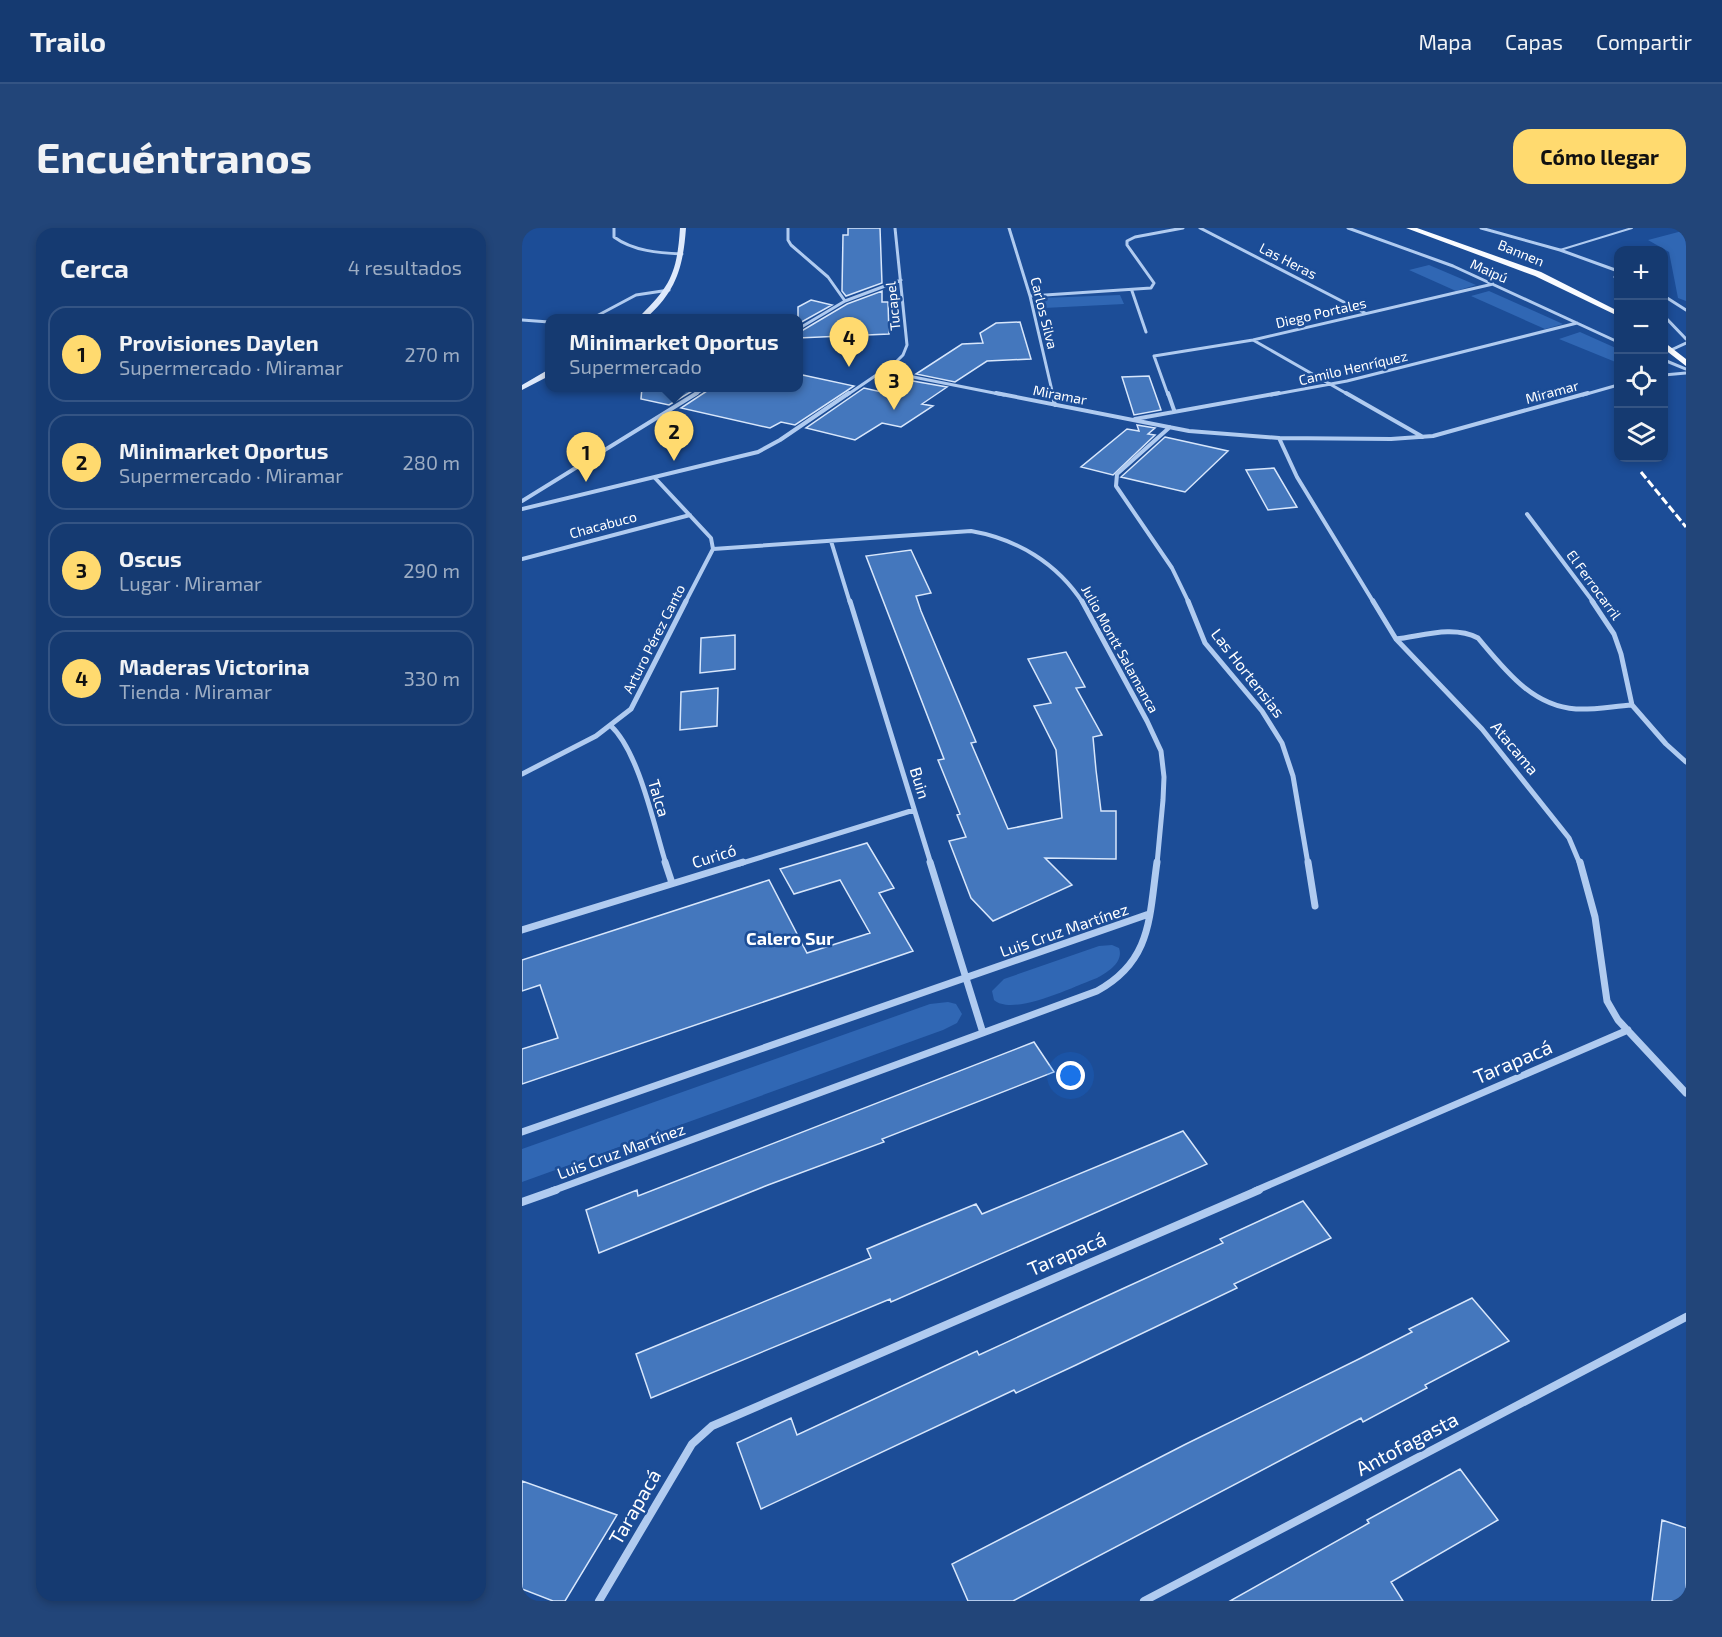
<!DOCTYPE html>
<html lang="es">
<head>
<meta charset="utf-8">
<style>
  :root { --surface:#153a71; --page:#224579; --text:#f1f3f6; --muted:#9dadc3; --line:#345484; --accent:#ffda6f }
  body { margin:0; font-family:"Exo 2",sans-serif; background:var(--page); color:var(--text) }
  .controls { position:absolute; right:18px; top:18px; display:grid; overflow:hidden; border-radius:12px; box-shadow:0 3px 9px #0003 }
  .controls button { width:54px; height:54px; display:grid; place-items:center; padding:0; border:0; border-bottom:2px solid var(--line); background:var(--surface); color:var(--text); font:30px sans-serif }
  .you { position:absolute; left:549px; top:848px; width:21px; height:21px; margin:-15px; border:4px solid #fff; border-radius:50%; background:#1a73e8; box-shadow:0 0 0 9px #1a73e833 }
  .badge { display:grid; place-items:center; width:39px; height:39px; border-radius:50%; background:var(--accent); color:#111; font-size:20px; font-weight:700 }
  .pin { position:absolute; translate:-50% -50px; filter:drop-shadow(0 2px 3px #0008) }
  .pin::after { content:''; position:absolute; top:32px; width:21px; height:18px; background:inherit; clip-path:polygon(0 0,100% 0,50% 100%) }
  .popup { position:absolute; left:23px; top:86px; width:258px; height:78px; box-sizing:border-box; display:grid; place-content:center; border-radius:12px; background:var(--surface); filter:drop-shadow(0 2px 4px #0005); font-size:20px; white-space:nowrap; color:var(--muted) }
  .popup b { font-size:22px; color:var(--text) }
  .popup::after { content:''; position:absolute; left:50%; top:100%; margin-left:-12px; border:12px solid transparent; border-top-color:var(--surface) }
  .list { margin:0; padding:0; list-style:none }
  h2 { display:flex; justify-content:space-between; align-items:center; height:78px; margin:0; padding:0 24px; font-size:26px }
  h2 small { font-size:20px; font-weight:400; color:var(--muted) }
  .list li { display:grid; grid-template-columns:39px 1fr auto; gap:18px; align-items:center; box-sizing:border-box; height:96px; margin:0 12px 12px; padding:0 12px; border:2px solid var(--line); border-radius:18px }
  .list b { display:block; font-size:22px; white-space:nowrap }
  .list p { margin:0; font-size:20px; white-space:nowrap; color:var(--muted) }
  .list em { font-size:20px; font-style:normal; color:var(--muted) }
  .icon { flex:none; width:33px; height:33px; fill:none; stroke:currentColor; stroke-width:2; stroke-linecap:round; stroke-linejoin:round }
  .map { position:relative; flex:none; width:1164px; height:1373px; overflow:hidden; border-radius:18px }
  header { display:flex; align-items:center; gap:36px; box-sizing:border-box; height:84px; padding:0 30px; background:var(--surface); border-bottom:2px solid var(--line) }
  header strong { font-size:28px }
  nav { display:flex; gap:33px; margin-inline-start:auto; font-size:21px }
  .intro { display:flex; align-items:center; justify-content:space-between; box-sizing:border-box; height:144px; padding:0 36px }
  h1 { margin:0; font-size:42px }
  .button { padding:15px 27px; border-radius:18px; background:var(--accent); color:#111; font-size:21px; font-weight:700 }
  main { display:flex; gap:36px; padding:0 36px }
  aside { flex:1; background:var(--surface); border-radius:18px; box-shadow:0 3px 9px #0003 }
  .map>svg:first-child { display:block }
  .green { fill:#3067b4 }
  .building { fill:#4477bd; stroke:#d7e6fb; stroke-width:1.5 }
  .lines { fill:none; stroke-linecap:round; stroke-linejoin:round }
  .lane { stroke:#b0cbf0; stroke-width:2 }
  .street-far4 { stroke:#b0cbf0; stroke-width:3 }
  .street-far3 { stroke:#b0cbf0; stroke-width:4 }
  .street-far2 { stroke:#b0cbf0; stroke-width:5 }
  .street-far1 { stroke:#b0cbf0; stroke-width:7 }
  .street { stroke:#b0cbf0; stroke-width:8 }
  .secondary { fill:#dee9fb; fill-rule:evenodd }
  .primary { fill:#f9fbff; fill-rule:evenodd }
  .rail { stroke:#fff; stroke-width:3; stroke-dasharray:8 3; stroke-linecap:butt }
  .labels { text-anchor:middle; stroke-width:5; stroke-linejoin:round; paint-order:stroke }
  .far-street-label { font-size:14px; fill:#fff; stroke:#1c4d97 }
  .street-label { font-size:16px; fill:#fff; stroke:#1c4d97 }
  .neighbourhood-label { font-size:18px; font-weight:bold; fill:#fff; stroke:#1c4d97 }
  .near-street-label { font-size:20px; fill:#fff; stroke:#1c4d97 }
</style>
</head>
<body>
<header>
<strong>Trailo</strong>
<nav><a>Mapa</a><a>Capas</a><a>Compartir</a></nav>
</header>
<div class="intro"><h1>Encuéntranos</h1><a class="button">Cómo llegar</a></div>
<main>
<aside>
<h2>Cerca<small>4 resultados</small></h2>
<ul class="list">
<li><span class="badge">1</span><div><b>Provisiones Daylen</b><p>Supermercado · Miramar</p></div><em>270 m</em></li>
<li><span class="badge">2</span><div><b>Minimarket Oportus</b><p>Supermercado · Miramar</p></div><em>280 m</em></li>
<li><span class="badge">3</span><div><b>Oscus</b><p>Lugar · Miramar</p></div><em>290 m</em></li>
<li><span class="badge">4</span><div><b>Maderas Victorina</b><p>Tienda · Miramar</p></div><em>330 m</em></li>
</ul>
</aside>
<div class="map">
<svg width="1164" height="1373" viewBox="0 0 1164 1373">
  <rect width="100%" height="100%" fill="#1c4d97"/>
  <path class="green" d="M1164,2v71l-8,-3 -9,-46 -21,-12z
    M907,37l47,20 -20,6 -47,-21z
    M967,63l74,33 -18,5 -74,-33z
    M598,67l4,9 -80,4 -2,-10z
    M1058,104l38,17v14l-59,-24z
    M590,717l7,3c5,14 -11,24 -22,30 -22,8 -84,39 -103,22l-2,-9 12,-12 95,-33z
    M426,774l8,2 6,10 -5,9 -14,7 -421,152v-33l408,-145z"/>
  <path class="building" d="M326,0h32l2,55 -36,13 -4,-5 1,-56h5z
    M360,63v11h6l1,32 -91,4v-5l49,-29z
    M289,72l21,5 -34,19v-17z
    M498,94l11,37 -44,2 -32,21 -39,-8 46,-30 21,-1 -3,-10 16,-10z
    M276,146l56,12 -59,39 -14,-3 -11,6 -89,-20 26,-17 2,-4h89z
    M627,148l12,34 -27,5 -12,-38z
    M385,152l40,7 -25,17 11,2 -32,21 -19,-4 -27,17 -49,-12 58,-40 22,5z
    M120,159h57l-30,18 -28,-6z
    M615,197l18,3 -7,6 7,1 -42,40 -32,-8 46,-38 12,2z
    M643,209l63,14 -43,41 -64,-15z
    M752,240l23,39 -29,3 -22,-40z
    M389,322l20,43 -15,3 5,15 55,131 -5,1 37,86 54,-11 -6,-68 -22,-44 17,-3 -23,-44 38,-7 19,35 -9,1 26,47 -9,2 3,33 5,41h15v48l-71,-1 27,27 -79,36 -22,-23 -22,-57 17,-4 -9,-22 3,-1 -22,-54 6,-1 -78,-203z
    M213,407v34l-35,4 1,-35z
    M196,460l-1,38 -37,4 1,-38z
    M345,615l27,45 -15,5 34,58 -391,133v-35l36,-11 -18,-53 -18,6v-31l247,-80 38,73 63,-20 -30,-53 -46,14 -14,-25z
    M512,814l20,30 -172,67 2,3 -116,43 -169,68 -13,-43 51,-20 1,6z
    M661,903l24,33 -316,138 -1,-3 -239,99 -15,-44 235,-96 -4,-9 55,-23 54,-22 6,10z
    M781,973l28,37 -97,46 3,4 -161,77 -60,28 -2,-3 -253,119 -24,-66 54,-25 6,17 180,-84 2,4 143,-66 101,-46 -3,-4z
    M950,1070l37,43 -84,44 2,3 -64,34 -2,-4 -348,183h-45l-16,-37 234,-120 175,-86 51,-26 -3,-3z
    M938,1241l38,51 -107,62 12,19h-173l139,-78 -2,-3z
    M0,1253l95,34 -52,86h-12l-31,-12z
    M1140,1292l24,8v73h-34z"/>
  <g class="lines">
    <path class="lane" d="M1038,22l72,-22"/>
    <path class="street-far4" d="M92,0v9c19,14 45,16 68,17
      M266,0v12l3,5 37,32 17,24
      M487,0l21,68 23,99
      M678,0l165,85
      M826,0l105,38 165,76
      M959,0l79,22 58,21
      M1096,45l-3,4 3,5
      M610,63l14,41
      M508,68l121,-8 3,-5 -27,-38v-4l8,-4 48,-9
      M1142,68l22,14
      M1142,88l22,23
      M69,91l45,-24 33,-5
      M0,92l27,2
      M276,101l47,-28 56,-21
      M731,112l96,55
      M1149,122l15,-7
      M1142,132l22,9
      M361,143l121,24
      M1142,147l22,-2
      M172,167l11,-7
      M325,167l50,-34 6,-6 4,-10 -12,-117
      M646,167l-14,-39 99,-16 240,-56
      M749,167l76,-14 230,-58
      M1061,167l35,-10"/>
    <path class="street-far3" d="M474,165l193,38 90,7 112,1 42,-3 155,-43
      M530,165l3,12
      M646,165l6,17
      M824,165l77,44
      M613,191l144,-26
      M648,199l-53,47 -1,12 56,82 17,35
      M757,210l18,39 77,126
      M133,250l56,60 2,11 -28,54
      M0,273l175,-108
      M0,281l236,-57 22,-12 69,-47
      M1005,286l67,89
      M309,313l19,62
      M191,321l258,-18c46,8 86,32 112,72
      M0,331l168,-44"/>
    <path class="street-far2" d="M328,373l81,263
      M560,373l65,120 14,30 3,26 -1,23 -6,64
      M666,373l17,42 57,68 20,32 11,33 15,88
      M851,373l23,38 86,90 87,109 11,26
      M1070,373l22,33 7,20 11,51 34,39 20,18
      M874,411c26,-3 57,-14 82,-1 27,32 54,68 98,71 19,1 38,-3 56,-4
      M89,498c28,26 43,100 55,138
      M0,546l74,-38 35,-27 55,-108
      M217,636l175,-54"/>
    <path class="street-far1" d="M143,634l7,21
      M408,634l53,171
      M786,634l7,44
      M1058,634l15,55 12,84 11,19 68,73
      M0,702l221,-68
      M0,904l627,-218
      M30,963l545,-200c55,-30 52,-73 60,-129
      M733,963l373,-161"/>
    <path class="street" d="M0,974l34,-12
      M77,1373l93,-157 20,-18 547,-236
      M622,1373l542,-284"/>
    <path class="secondary" d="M158,0h6c-3,40 -10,64 -41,91h-8c33,-32 40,-45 43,-91z
      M24,143h3v5l-27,14v-5z"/>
    <path class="primary" d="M884,0h11l124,44 77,39v5l-83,-40z
      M1142,114l22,17v7l-22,-17z"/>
    <path class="rail" d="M1119,244l45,55"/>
  </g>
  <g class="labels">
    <g class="far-street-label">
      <text transform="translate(999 25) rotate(22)" y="5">Bannen</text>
      <text transform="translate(766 33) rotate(27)" y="5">Las Heras</text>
      <text transform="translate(967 43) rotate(24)" y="5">Maipú</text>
      <text transform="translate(371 78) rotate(-96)" y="5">Tucapel</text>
      <text transform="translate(522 85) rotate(76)" y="5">Carlos Silva</text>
      <text transform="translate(799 85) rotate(-13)" y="5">Diego Portales</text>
      <text transform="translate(831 140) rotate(-13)" y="5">Camilo Henríquez</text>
      <text transform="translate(1030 164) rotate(-15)" y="5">Miramar</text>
      <text transform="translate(538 167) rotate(11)" y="5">Miramar</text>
      <text transform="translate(81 297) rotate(-15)" y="5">Chacabuco</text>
      <text transform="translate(1072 357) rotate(54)" y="5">El Ferrocarril</text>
      <text transform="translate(132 411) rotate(-63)" y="5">Arturo Pérez Canto</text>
      <text transform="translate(598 421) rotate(61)" y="5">Julio Montt Salamanca</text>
    </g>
    <g class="street-label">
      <text transform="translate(726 445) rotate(52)" y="6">Las Hortensias</text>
      <text transform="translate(993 520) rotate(50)" y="6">Atacama</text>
      <text transform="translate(398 555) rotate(73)" y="6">Buin</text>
      <text transform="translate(137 570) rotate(73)" y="6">Talca</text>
      <text transform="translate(192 628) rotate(-17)" y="6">Curicó</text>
      <text transform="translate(542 702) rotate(-19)" y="6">Luis Cruz Martínez</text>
      <text transform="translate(99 923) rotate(-20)" y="6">Luis Cruz Martínez</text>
    </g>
    <g class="neighbourhood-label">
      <text x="268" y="717">Calero Sur</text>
    </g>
    <g class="near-street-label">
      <text transform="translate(991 834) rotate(-23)" y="7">Tarapacá</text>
      <text transform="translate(545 1026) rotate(-23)" y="7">Tarapacá</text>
      <text transform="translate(885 1216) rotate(-28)" y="7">Antofagasta</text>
      <text transform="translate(113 1279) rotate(-60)" y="7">Tarapacá</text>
    </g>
  </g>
</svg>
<div class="controls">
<button>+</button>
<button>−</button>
<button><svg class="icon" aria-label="locate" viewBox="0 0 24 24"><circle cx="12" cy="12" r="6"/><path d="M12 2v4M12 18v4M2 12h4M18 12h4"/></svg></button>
<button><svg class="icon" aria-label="layers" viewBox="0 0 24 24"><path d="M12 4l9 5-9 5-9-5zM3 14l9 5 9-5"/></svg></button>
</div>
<div class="you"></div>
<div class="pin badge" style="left:64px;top:254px">1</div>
<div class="pin badge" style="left:152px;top:233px">2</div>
<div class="popup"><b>Minimarket Oportus</b>Supermercado</div>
<div class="pin badge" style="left:372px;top:182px">3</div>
<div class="pin badge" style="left:327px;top:139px">4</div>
</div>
</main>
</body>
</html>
